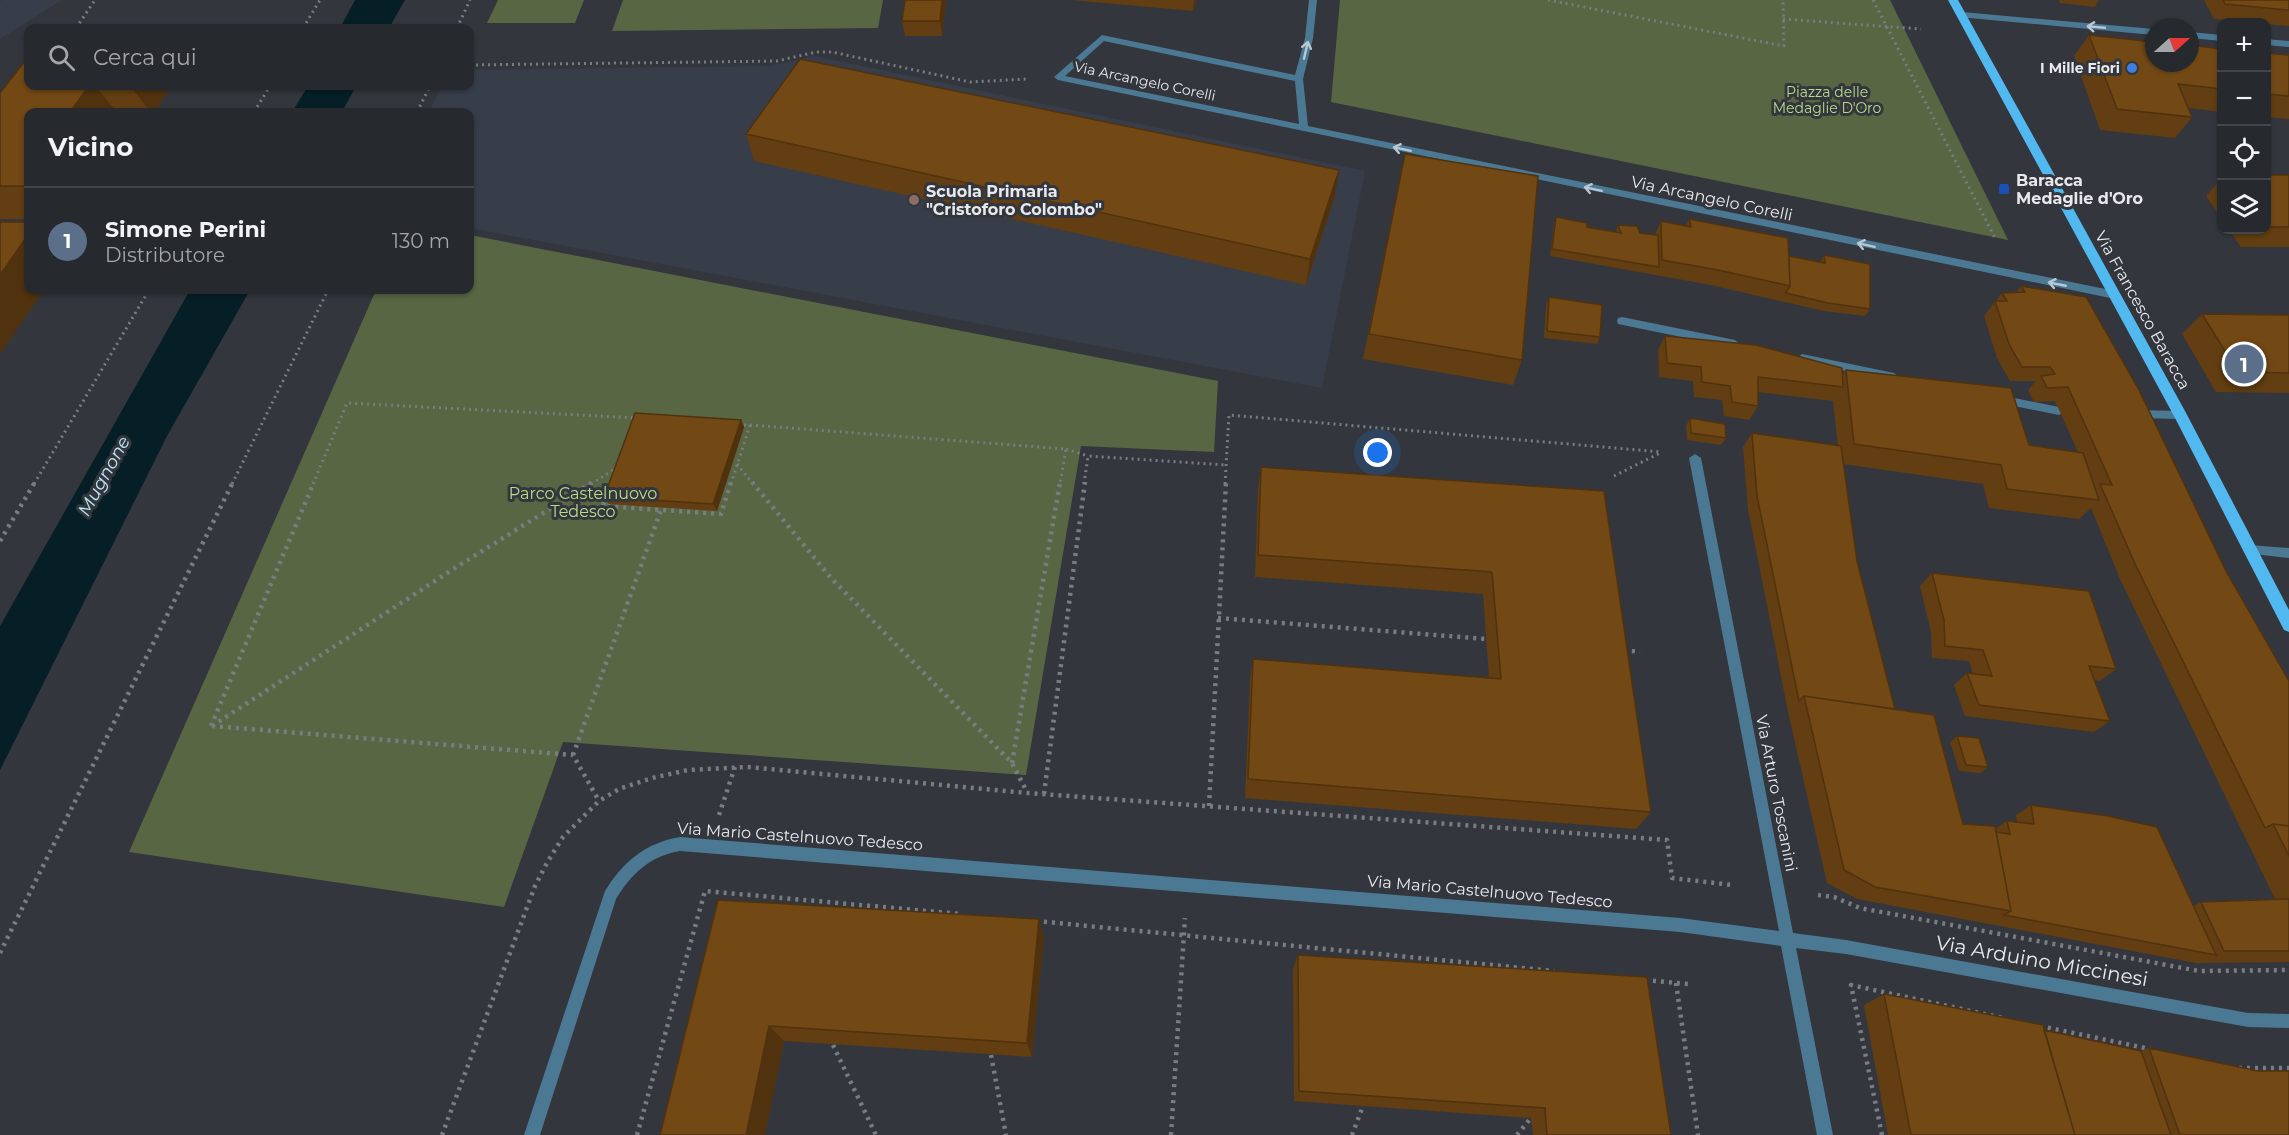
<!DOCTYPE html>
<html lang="it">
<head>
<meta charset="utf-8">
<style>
  :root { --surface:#26292e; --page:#2e3136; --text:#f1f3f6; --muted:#a4a6aa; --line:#42454a; --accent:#8bbbb9 }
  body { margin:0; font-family:Montserrat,sans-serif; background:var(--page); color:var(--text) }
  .controls { position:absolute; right:18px; top:18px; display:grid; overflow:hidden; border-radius:12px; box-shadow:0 2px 4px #0004 }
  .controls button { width:54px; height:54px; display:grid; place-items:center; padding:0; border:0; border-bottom:2px solid var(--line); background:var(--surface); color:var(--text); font:30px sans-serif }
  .compass { position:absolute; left:2145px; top:18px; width:54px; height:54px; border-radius:50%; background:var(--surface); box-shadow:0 2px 4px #0004; rotate:69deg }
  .you { position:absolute; left:1378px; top:453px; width:21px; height:21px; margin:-15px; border:4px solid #fff; border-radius:50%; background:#1a73e8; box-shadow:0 0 0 9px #1a73e833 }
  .badge { display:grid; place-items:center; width:39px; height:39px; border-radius:50%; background:var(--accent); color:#fff; font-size:20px; font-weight:700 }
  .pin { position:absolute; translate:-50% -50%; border:3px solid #fff; box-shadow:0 2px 6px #0006 }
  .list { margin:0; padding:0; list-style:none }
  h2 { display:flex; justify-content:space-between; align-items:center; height:78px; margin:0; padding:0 24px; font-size:26px }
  h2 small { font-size:20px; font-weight:400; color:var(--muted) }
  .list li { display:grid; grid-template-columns:39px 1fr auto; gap:18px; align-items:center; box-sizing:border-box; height:108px; padding:0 24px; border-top:2px solid var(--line) }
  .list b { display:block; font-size:22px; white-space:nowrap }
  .list p { margin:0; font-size:20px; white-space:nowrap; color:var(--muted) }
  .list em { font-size:20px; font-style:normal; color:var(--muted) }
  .icon { flex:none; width:33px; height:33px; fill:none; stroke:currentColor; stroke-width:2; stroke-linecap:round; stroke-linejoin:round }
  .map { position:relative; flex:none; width:2289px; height:1135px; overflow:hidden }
  .search { position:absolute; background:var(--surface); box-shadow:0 2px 4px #0004; left:24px; top:24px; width:450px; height:66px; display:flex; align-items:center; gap:15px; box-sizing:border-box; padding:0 21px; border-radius:12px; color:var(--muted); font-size:22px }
  .panel { position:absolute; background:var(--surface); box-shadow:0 2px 4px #0004; left:24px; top:108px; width:450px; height:186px; border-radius:12px }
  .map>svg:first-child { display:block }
  .built { fill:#373e4a }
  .green { fill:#586643 }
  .water { fill:#061f27 }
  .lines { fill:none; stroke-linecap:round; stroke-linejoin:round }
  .path-far1 { stroke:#797c81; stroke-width:3; stroke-dasharray:2 4; stroke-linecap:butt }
  .path { stroke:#797c81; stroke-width:4.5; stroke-dasharray:3 5; stroke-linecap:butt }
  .street { fill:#4b7994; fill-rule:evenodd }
  .primary { fill:#52b9f0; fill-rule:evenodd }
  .wall { fill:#623e12; fill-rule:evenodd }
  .shaded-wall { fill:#50320f }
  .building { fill:#724815; stroke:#50320f; stroke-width:1.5 }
  .oneway { stroke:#b8c7d2 }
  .shop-dot { fill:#3f7fe0; stroke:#33373d; stroke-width:2 }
  .transit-dot { fill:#1a4fb4; stroke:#33373d; stroke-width:2 }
  .education-dot { fill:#8d6e63; stroke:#33373d; stroke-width:2 }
  .labels { text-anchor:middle; stroke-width:6; stroke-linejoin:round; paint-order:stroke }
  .far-poi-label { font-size:14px; font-weight:bold; fill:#e7e9ed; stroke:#33373d; text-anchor:end }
  .far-street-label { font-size:14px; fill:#e7e9ed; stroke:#33373d }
  .far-park-label { font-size:14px; fill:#b9db86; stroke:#33373d }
  .poi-label { font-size:16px; font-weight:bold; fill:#e7e9ed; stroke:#33373d; text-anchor:start }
  .street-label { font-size:16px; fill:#e7e9ed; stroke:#33373d }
  .park-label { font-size:16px; fill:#b9db86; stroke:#33373d }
  .water-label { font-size:18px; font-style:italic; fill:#bee5f5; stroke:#33373d }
  .near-street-label { font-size:20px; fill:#e7e9ed; stroke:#33373d }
</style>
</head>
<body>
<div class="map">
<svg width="2289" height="1135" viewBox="0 0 2289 1135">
  <rect width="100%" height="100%" fill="#33373d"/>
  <path class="built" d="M3,0h59l-62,39v-38z
    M814,56l551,115 -43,217 -852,-160v-116h-41l13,-26h28v-16l300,-4z"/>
  <path class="green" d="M498,0h86l-9,23h-88z
    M623,0h260l-5,28 -266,3z
    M1340,0h550l118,240 -677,-138z
    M470,235l748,146 -4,71 -133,-6 -55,329 -463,-33 -59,165 -375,-55 247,-562h94z"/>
  <path class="water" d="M355,0h50l-16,28h-49z
    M308,86h48l-14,26h-50z
    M190,290h60l-83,146 -167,334v-144z"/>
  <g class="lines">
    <path class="path-far1" d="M1548,0l236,46 -1,-46
      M1873,0l123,240
      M1783,19l138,10
      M76,28l19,-28
      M303,28l17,-28
      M457,28l13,-28
      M470,65l307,-4 39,-9h16l138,30 57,-3
      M254,112l16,-26
      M417,112l13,-26
      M750,425l316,24 -6,35
      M1066,449l22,7
      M737,464l16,20
      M1614,476l48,-24
      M34,484l115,-194
      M232,484l96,-194
      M313,484l34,-81 291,15
      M591,484l27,-17
      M731,484l19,-59h-12
      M1084,484l4,-28 138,9
      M1225,484l4,-69 433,37"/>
    <path class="path" d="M752,482l79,96 181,185 15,29
      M607,495l-4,11 118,8 10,-32
      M0,541l35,-59
      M1218,618l268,21
      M1624,650l16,2
      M211,726l103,-244
      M212,726l246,-160 135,-84
      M212,726l361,29 26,46
      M573,755l88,-245
      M1012,763l48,-281
      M1044,794l41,-312
      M1209,806l17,-324
      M719,815l16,-48
      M1818,895l16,2 26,11 339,63 90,-1
      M1036,921l518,50
      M0,953l233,-471
      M1645,980l43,4
      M1676,983l22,152
      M2040,1026l110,23
      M833,1045l43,90
      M991,1055l15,80
      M2239,1068h50
      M442,1135l93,-249 13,-25 15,-24 36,-36 20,-12 33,-11 36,-8 59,-3 281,26 639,47 5,38 60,7
      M637,1135l68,-244 255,23
      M1171,1135l14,-217
      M1352,1135l11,-29
      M1517,1135l14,-17
      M1882,1135l-31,-150 152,33"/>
    <path class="street" d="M1309,0h8l-4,38 -10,41 5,47 807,165 5,4 -5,4 -1057,-219 -4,-3 48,-42 193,40 10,-37zM1104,41l191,40 4,43 -234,-48z
      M1962,12l192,17v6l-195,-18v-4z
      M2190,32l32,3v6l-32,-3z
      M2266,39l23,2v6l-23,-2z
      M1622,317l113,23 5,4 -5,4 -117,-24 -1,-3 1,-3z
      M1802,354l92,19 5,4 -5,4 -96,-20 -1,-3z
      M1999,395l60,12 6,4 -6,4 -60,-12 -5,-4z
      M2136,410l44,1 6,4 -6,4 -44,-1 -6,-4z
      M1695,454l6,4 92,475 53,7 402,73 41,1v14l-41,-1 -402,-73 -50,-6 37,187h-16l-36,-189 -101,-14 -1000,-81c-30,5 -49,23 -64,48l-76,236h-16l81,-244c18,-29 40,-48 75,-54l1000,81 99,13 -90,-473z
      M2249,545l40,3v10l-44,-5 -2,-3 2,-3z"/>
    <path class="primary" d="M1948,0h10l227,411 104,199v22l-5,-2 -110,-214z"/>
  </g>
  <path class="wall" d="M946,0l-4,36h-37l-3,-15z
    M1071,0h125l-3,11z
    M2059,0h40l-4,7 -35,-4z
    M2204,0h85v26l-23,-2v-2h-15l-37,-3z
    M2089,35l133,14v63l-33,-4 3,9 -17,21 -75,-8 -26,-74z
    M2266,53l23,2v64l-23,-2z
    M28,86h144l-18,26h-126v107h-28v-126z
    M746,134l589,62 -29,89 -552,-124z
    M1405,154l117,206 -9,25 -150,-26z
    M2266,175h23v72h-48l-12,-17h37z
    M2222,178v41l-16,-23z
    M1556,217l31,10 29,5 2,-7 22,8 15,2 6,-14 25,5 3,-7 100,37 31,6 4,-7 46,54 -5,7 -41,-5 -113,-26 -161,-29 4,-31z
    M2021,286l205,285 63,110v281l-93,1 -339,-64 -30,-16 -39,-171 -40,-203 -5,-62 9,-14 86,13 -5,-45 -75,-9v14l-9,14 -25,-4 -2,-16 -28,-3 -1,-16 -34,-4 -1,-27 7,-14 177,39 4,-5 183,75 49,7 -23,-51 -21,1 -6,-12 8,-9h-26l-13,-23 -13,-42 18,-23h14zM1843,464l140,20 6,24 90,11 12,-11 29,71 155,320 -74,3 -8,4 -162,-101 -15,10 1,7 -10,-1 -12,8 -32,-5 -68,-115 -38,-148z
    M1549,297l51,40 -3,7 -53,-6 2,-33z
    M2202,314l87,1v78l-73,-1 -34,-58z
    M1690,418l36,20 -5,7 -34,-5 -1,-14z
    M741,420l3,7 -27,84 -108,-7 -5,-7z
    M1261,467l343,24 47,321 -15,17 -391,-31 5,-118 3,-21 236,19 -6,-84 -228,-17 3,-87z
    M1932,573l184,96 -16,12 -5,-1 15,41 -16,11 -129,-16 -11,-31 13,-12 6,1 -4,-13 -37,-3 -1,-26 -11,-46z
    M1957,736l31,31 -8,6 -21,-2 -9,-29z
    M718,900l326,37 -12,120 -248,-16 -19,94h-105z
    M1298,955l373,180h-138l-2,-17 -237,-17 -1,-132z
    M1884,994l257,57 8,-3 140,87h-401l-24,-130z"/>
  <path class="shaded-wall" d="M942,0h4l-4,36 -2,-15z
    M1194,0h2l-3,11z
    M89,86h6l22,26h-47z
    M130,86h42l-18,26h-3z
    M1339,170l-4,26 -29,89 4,-26z
    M28,235v55h16l-44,64v-79z
    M741,420l3,7 -27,84 -4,-7z
    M1039,919l5,18 -12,120 -5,-14z
    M769,1026l15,15 -19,94h-19z"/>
  <path class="building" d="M905,0h37l-2,21h-38z
    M2223,0h66v10l-64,-6z
    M2089,35l65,7v21h36v-18l32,4v40l-44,-5 14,33 -75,-8z
    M2266,53l23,2v41l-23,-2z
    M28,57v29h61l-19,26h-42v74h-28v-93z
    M800,59l539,111 -29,89 -564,-125z
    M1405,154l133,22 -16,184 -153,-26z
    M2266,175h23v52h-23z
    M1556,217l31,6v4l34,6 -3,-8 19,1 3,7 18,2 1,32 -107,-18z
    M1689,219l99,19 2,48 -72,-16 -56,-10 -1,-39 30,6z
    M0,222h28v13l-28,40z
    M1824,255l46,9v45l-42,-6 -42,-10 4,-7 -1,-30 36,7z
    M2021,286l65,11 53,93 87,181 63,110v145l-16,-2 -8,4 -129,-262 -36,-82 12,1 -44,-98 -21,1 -6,-12 14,-2 -5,-7h-28l-13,-23 -14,-43h12l-5,-8 23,-1z
    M1549,297l53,8 -2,32 -53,-6z
    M2202,314l87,1v58l-51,-1z
    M1665,336l91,9 86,23 1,19 -85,-10v29l-26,-4 -2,-16 -28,-4 -1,-15 -34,-4z
    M1846,370l165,18 18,57 54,8 16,47 -92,-11 -6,-24 -147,-21z
    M635,413l106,7 -28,84 -109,-7z
    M1690,418l35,6 1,14 -35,-5z
    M1752,433l89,13 16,115 38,148 -91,-13 -5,5 -42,-205z
    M1261,467l343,24 47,321 -403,-33 5,-120 248,20 -9,-107 -234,-17z
    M1932,573l157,18 27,78 -27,-3 21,55 -131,-16 -12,-32 25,3 -9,-26 -38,-4 -1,-26z
    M1804,696l130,19 29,109 32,2 16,85 -136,-24 -31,-17z
    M1957,736l22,2 9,29 -22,-2z
    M2031,805l77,11 49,11 59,128 -212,-40 7,-4 -15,-79 14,2 -3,-13 27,3z
    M2273,824l16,2v30z
    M2289,899v52h-65l-23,-49z
    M718,900l321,19 -12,124 -258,-17 -23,109h-86z
    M1298,955l349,22 24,158h-124l-2,-27 -246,-17z
    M1884,994l159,31 32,110h-164z
    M2044,1030l97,21 30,84h-96z
    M2149,1048l109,23h31v64h-109z"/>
  <defs><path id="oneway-shaft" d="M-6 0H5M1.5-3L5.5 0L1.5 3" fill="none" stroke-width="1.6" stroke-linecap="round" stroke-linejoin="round" transform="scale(1.5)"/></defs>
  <g class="oneway">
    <use href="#oneway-shaft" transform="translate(2096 27) rotate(-175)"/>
    <use href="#oneway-shaft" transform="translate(1306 50) rotate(-77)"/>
    <use href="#oneway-shaft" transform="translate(1402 149) rotate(-168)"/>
    <use href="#oneway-shaft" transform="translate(1593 189) rotate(-168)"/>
    <use href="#oneway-shaft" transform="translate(1866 245) rotate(-168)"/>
    <use href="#oneway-shaft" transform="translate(2057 284) rotate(-169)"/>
  </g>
  <circle class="shop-dot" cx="2132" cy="68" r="6"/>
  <rect class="transit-dot" x="1998" y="183" width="12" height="12" rx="3"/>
  <circle class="education-dot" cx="914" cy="200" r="6"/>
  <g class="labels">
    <g class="far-poi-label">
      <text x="2120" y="73">I Mille Fiori</text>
    </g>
    <g class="far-street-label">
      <text transform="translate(1145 81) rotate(12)" y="5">Via Arcangelo Corelli</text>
    </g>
    <g class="far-park-label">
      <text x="1827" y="97">Piazza delle<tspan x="1827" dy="16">Medaglie D'Oro</tspan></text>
    </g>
    <g class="poi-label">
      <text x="2016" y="186">Baracca<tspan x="2016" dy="18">Medaglie d'Oro</tspan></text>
      <text x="926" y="197">Scuola Primaria<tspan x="926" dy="18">"Cristoforo Colombo"</tspan></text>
    </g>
    <g class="street-label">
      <text transform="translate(1712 198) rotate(12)" y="6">Via Arcangelo Corelli</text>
      <text transform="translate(2143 310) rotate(61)" y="6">Via Francesco Baracca</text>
      <text transform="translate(1777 793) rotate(79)" y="6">Via Arturo Toscanini</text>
      <text transform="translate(800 836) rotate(4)" y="6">Via Mario Castelnuovo Tedesco</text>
      <text transform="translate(1490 891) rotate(5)" y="6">Via Mario Castelnuovo Tedesco</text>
    </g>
    <g class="park-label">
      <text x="583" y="499">Parco Castelnuovo<tspan x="583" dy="18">Tedesco</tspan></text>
    </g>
    <g class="water-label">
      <text transform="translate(104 476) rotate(-61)" y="6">Mugnone</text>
    </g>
    <g class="near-street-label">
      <text transform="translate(2042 961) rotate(10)" y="7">Via Arduino Miccinesi</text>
    </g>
  </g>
</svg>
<div class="controls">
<button>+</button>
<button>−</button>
<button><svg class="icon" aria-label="locate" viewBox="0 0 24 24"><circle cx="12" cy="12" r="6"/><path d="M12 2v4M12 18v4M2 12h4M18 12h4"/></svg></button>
<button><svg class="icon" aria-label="layers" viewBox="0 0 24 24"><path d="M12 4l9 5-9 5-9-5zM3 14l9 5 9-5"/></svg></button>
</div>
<svg class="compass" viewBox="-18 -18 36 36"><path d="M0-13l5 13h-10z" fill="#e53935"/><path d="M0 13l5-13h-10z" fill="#a4a6aa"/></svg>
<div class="you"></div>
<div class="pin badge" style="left:2244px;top:364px;background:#5c6f8a">1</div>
<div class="search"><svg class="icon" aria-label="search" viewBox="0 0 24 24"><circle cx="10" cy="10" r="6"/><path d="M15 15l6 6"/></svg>Cerca qui</div>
<section class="panel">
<h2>Vicino<small></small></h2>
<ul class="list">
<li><span class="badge" style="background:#5c6f8a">1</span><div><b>Simone Perini</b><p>Distributore</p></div><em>130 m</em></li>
</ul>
</section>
</div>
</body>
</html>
